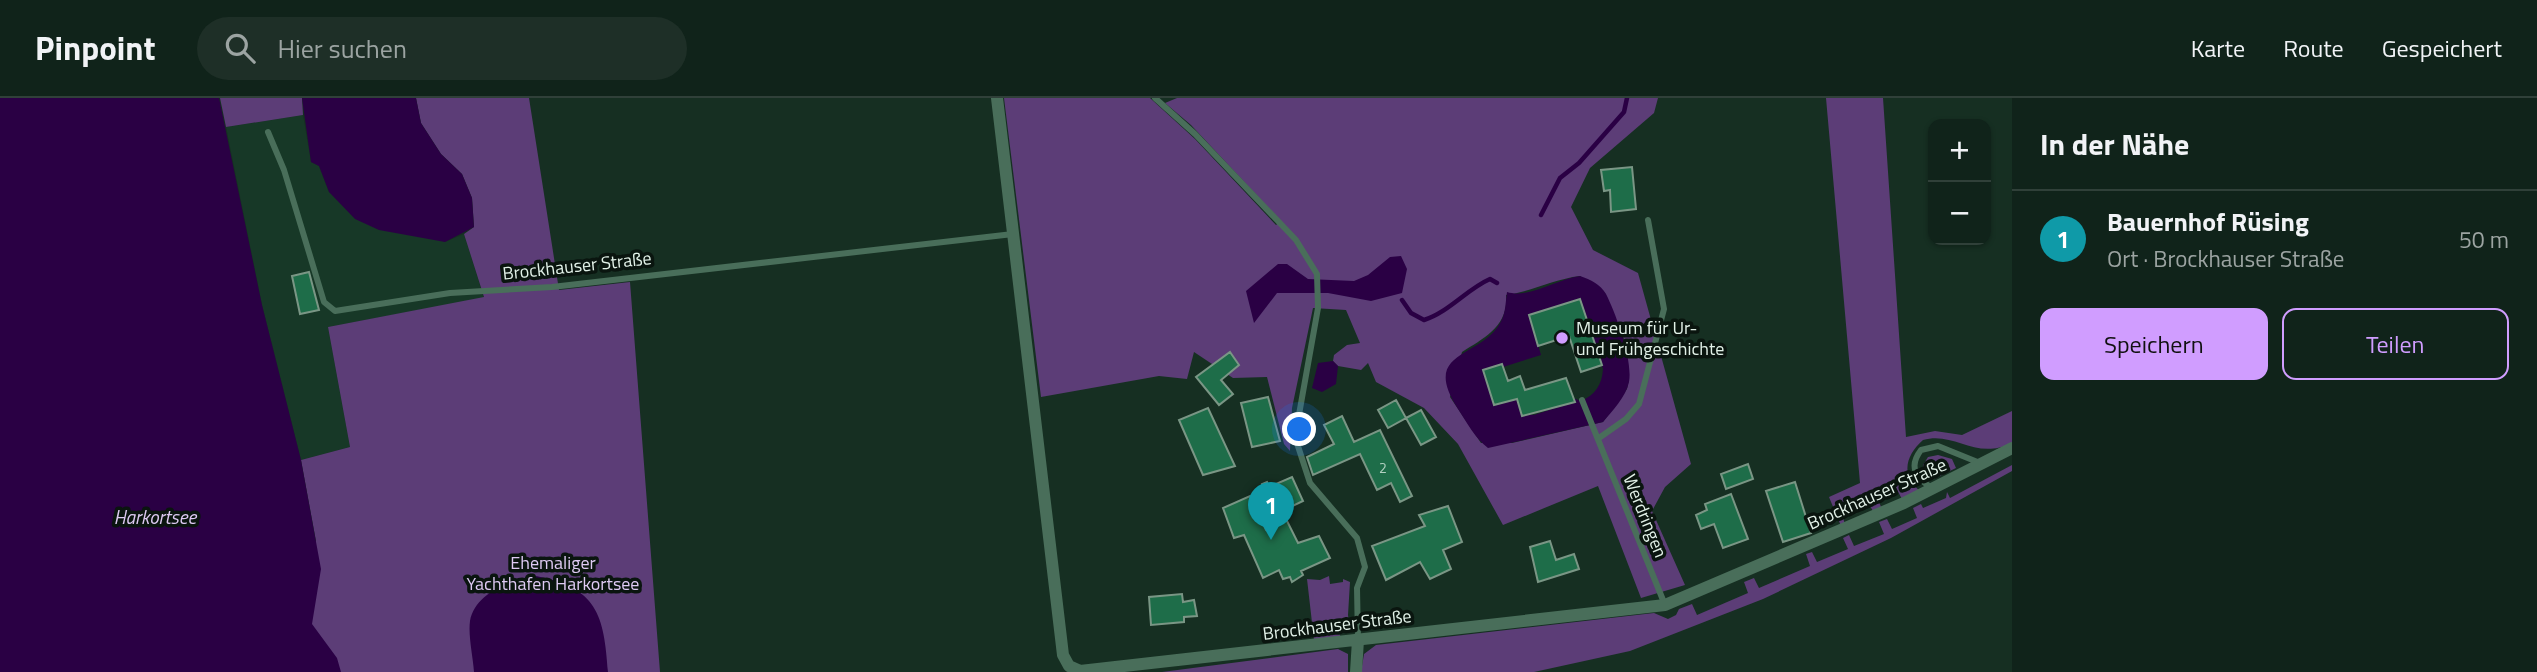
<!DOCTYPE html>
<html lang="de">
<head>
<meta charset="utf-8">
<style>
  :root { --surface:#10231a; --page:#1e2f27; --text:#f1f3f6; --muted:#9ca4a2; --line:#304039; --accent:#d09dff }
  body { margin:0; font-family:"Titillium Web",sans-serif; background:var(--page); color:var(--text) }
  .controls { position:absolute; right:21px; top:21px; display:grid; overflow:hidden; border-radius:14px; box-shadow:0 2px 5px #0004 }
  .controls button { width:63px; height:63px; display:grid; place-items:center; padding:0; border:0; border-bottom:2px solid var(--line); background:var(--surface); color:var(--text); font:35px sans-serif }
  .you { position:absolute; left:1300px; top:332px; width:24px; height:24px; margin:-18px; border:5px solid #fff; border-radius:50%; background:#1a73e8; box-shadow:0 0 0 10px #1a73e833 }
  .badge { display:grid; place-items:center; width:46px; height:46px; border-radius:50%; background:var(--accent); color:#fff; font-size:23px; font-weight:700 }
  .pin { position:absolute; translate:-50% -58px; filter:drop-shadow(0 2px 4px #0008) }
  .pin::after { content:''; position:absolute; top:37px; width:24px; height:21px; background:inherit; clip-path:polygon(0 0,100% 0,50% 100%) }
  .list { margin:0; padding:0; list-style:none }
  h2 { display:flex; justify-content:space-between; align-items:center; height:91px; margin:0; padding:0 28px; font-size:30px }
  h2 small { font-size:23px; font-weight:400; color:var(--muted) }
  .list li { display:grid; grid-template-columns:46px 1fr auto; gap:21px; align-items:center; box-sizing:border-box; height:98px; padding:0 28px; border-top:2px solid var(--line) }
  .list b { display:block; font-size:26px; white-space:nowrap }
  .list p { margin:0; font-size:23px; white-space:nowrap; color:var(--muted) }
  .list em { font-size:23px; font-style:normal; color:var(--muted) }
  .actions { display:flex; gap:14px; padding:21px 28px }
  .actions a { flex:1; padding:16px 0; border:2px solid var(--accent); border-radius:14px; text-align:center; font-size:24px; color:var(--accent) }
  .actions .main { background:var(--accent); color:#111 }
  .icon { flex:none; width:38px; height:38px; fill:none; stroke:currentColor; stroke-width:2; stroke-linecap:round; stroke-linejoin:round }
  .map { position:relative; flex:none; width:2012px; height:574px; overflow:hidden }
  header { display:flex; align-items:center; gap:42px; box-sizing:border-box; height:98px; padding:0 35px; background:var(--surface); border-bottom:2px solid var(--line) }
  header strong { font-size:33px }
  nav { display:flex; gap:38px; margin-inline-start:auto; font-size:24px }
  .search { width:490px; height:63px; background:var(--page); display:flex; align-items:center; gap:18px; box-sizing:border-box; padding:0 24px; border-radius:38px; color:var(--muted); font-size:26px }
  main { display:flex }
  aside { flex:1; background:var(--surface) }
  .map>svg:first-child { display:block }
  .built { fill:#173827 }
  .green { fill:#5c3d77; fill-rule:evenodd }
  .water { fill:#2a0044; fill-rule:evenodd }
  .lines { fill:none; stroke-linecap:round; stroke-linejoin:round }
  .stream { stroke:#2a0044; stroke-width:4.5 }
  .building { fill:#1e6d49; stroke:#7a9685; stroke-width:2 }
  .lane { stroke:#496e5a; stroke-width:6 }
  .street { stroke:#496e5a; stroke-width:12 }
  .poi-dot { fill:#d09dff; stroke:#0a150f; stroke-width:2.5 }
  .labels { text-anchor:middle; stroke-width:7; stroke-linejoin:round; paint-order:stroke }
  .number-label { font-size:14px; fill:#b1d0c0 }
  .street-label { font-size:18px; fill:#e2f1e8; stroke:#0a150f }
  .poi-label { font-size:18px; fill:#e2f1e8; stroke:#0a150f; text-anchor:start }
  .park-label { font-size:18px; fill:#dfcbf4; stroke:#0a150f }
  .water-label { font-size:19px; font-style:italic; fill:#ddc9f2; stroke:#0a150f }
</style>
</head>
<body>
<header>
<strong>Pinpoint</strong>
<div class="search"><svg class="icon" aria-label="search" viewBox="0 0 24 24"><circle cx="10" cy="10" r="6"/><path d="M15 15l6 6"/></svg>Hier suchen</div>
<nav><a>Karte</a><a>Route</a><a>Gespeichert</a></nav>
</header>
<main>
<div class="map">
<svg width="2012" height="574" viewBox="0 0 2012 574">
  <rect width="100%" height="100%" fill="#162f22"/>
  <path class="built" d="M303,17l8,47 8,4 10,26 116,50 19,-8 20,64 -156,29 22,120 -49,13 -39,-155 -36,-178z"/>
  <path class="green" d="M220,0h82l1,17 -77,12z
    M416,0h113l30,192 71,-8 30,390h-554l210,-131 -15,-81 49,-13 -22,-120 156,-30 -20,-63 10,-7 -2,-29 -10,-24 -21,-20 -20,-31z
    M1004,0h146l45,41 81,86 5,-4 -90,-96 -26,-22 12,-5h481l-4,15 -64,55 -19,39 22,43 45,23 53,191 -26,23 -13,24 33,74 -44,13 -43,-112 -95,39 -45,-81 -34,-36 -48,-26 -8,-19 -7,7 -23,-4 -5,-5 1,-6 13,-10 13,-2 -14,-33 -33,-2 -21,100 -2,43 -6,-7 -17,-67 -34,1 -39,-26 -7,27 -28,-3 -118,21zM1580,178l25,17 21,51 3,35 -2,10 -24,33 -91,21h-31l-31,-46 12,-45c22,-14 47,-26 44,-57 25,-3 48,-16 74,-19z
    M1826,0h57l23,339 29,-6 27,4 50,-24v32c-37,18 -57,-12 -89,-3 -17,15 -23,35 -3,51l-18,8 -6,-11 -19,8 4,11 -8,4 -6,-10 -26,11 4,12 -4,2 -12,-29 31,-14z
    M1938,357l14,4 4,9 -23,11 -8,-5 -2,-9 5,-8z
    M2012,367v6l-121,67 -128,61 -133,52 -96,21h-173l3,-18 12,-9 278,-32 14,6 8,-4 3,-6 13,-5 5,11 51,-22 -4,-11 10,-4 5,10 51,-22 -4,-12 6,-2 5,10 31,-13 -5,-11 6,-3 5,11 30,-12 -5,-12 8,-3 5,10 25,-11 -4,-10 8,-4 2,4 23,-10 1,-6 3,6z
    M1329,478l1,8 13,-2v-3l7,3 -2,33 2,15 -4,2v-6h-6l-3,4 4,7 -27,3 -7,-61 13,1z
    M1338,551l10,5v18h-186z"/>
  <path class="water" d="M0,0h219l43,207 39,155 20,109 -9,55 25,34 4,14h-341z
    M302,0h114l5,25 20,31 21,20 10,24 2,29 -29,15 -66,-12 -24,-11 -26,-27 -10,-26 -8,-4z
    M1401,158l6,13 -5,24 -31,8 -43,-8h-51l-23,30 -8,-32 32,-27h9l21,15 46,2 14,-6 22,-18z
    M1580,178c11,4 20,8 26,18 10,20 27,66 23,88 -3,15 -17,29 -26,40l-115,26c-13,-10 -21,-25 -30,-39 -36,-56 16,-51 39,-81 9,-12 8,-22 10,-36 22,7 50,-13 73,-16zM1580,202l23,69c-1,16 -8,26 -22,32l-8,-3 1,4 -40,13 -13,-2 -4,-14 -23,6 8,-41 1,3 38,-12 -12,-40z
    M1333,263l5,5 -2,18 -14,8 -10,-4 6,-25z
    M536,478c61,12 68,38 72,96h-134c-1,-15 -6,-36 -4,-51 5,-28 42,-42 66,-45z"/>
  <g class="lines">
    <path class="stream" d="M1541,117l19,-37 19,-15 45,-51 3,-14
      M1402,202l9,13 13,7c25,-8 43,-31 66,-41l7,4"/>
  </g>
  <path class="building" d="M1632,69l4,42 -25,3 -1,-22 -6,1 -3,-21z
    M309,174l10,38 -19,4 -8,-38z
    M1580,201l22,66 -21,7 -12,-36 -31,10 -9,-31z
    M1230,254l9,13 -18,15 12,14 -14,11 -23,-28z
    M1502,266l6,17 12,-5 5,14 41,-12 9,24 -53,14 -5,-17 -23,6 -11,-35z
    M1268,299l12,44 -28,6 -11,-44z
    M1396,302l10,18 -18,10 -10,-18z
    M1208,310l27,58 -32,9 -24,-55z
    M1421,312l15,27 -15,8 -15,-27z
    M1342,318l12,26 26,-12 32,66 -12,6 -9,-19 -14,7 -17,-36 -47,21 -6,-18 27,-13 -10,-19z
    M1748,366l5,15 -27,10 -5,-15z
    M1292,379l11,24 -21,10 16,32 21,-7 11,22 -29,13 2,4 -11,7 -2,-5 -7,2 -4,-9 -16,8 -19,-43 -10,3 -11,-30 27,-12 16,34 7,-3 -11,-43 5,-2 2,5z
    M1795,384l16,51 -28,9 -17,-51z
    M1731,396l17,45 -25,9 -9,-24 -13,5 -5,-14 11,-5 -2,-6z
    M1448,408l14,36 -19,8 8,19 -21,10 -10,-17 -34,18 -14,-34 53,-20 -6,-11z
    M1550,443l6,19 18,-6 5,15 -41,13 -8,-35z
    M1182,496l1,8 11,-2 3,16 -13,1v5l-33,3 -2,-28z"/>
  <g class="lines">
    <path class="lane" d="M1155,0l40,36 101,106 21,34 1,34 -23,129 15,46 47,55 8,29 -8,21 1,52
      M268,34l16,38 40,132 11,9 115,-18 102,-6 461,-53
      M1582,302l83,205
      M1599,340l27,-19 13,-15 25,-95 -16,-89
      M1932,390c-16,-10 -24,-21 -11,-38l17,-4 42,17"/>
    <path class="street" d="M997,0l66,557 6,11 11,5 585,-66 239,-102 108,-55
      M1356,574l2,-32"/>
  </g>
  <circle class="poi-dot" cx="1562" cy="240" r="7"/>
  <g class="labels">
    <g class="number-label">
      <text x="1383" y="375">2</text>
    </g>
    <g class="street-label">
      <text transform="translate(577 168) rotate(-6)" y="6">Brockhauser Straße</text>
      <text transform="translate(1877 396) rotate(-24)" y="6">Brockhauser Straße</text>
      <text transform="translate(1645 418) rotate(68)" y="6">Werdringen</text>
      <text transform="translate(1337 527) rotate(-7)" y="6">Brockhauser Straße</text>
    </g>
    <g class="poi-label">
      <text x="1576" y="236">Museum für Ur-<tspan x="1576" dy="21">und Frühgeschichte</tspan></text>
    </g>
    <g class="park-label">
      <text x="553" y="471">Ehemaliger<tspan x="553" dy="21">Yachthafen Harkortsee</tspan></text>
    </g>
    <g class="water-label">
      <text x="155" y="426">Harkortsee</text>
    </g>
  </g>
</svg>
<div class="controls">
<button>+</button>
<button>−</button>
</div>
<div class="you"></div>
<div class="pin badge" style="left:1271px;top:442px;background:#0f9aa8">1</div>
</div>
<aside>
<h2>In der Nähe<small></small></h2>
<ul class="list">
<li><span class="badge" style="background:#0f9aa8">1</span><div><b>Bauernhof Rüsing</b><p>Ort · Brockhauser Straße</p></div><em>50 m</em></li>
</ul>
<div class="actions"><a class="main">Speichern</a><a>Teilen</a></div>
</aside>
</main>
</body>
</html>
